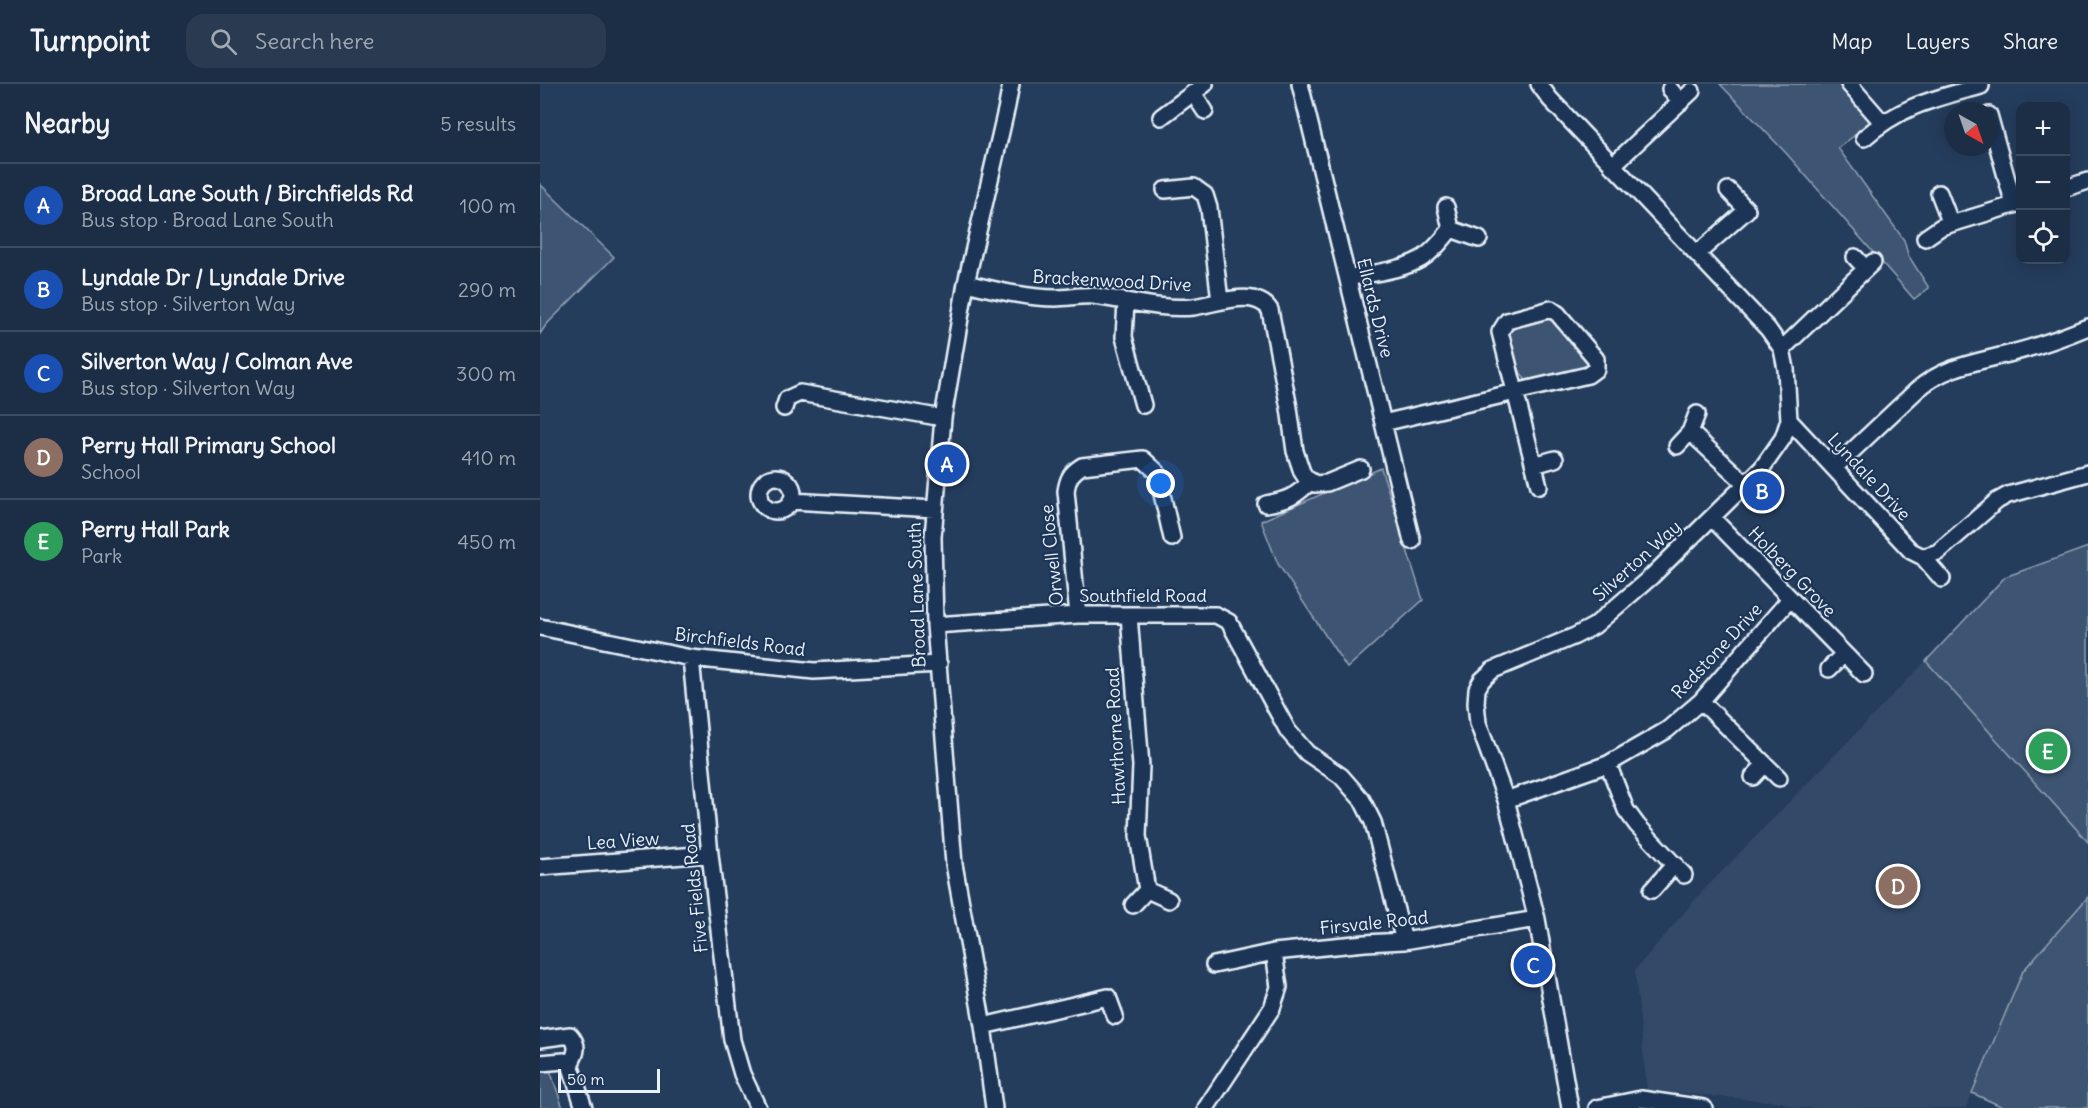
<!DOCTYPE html>
<html lang="en">
<head>
<meta charset="utf-8">
<style>
  :root { --surface:#1c2e46; --page:#293a51; --text:#f1f3f6; --muted:#a0a8b3; --line:#3a4a5f; --accent:#bca0f2 }
  body { margin:0; font-family:Delius,sans-serif; background:var(--page); color:var(--text) }
  .controls { position:absolute; right:18px; top:18px; display:grid; overflow:hidden; border-radius:12px; box-shadow:0 3px 15px #0003 }
  .controls button { width:54px; height:54px; display:grid; place-items:center; padding:0; border:0; border-bottom:2px solid var(--line); background:var(--surface); color:var(--text); font:30px sans-serif }
  .compass { position:absolute; left:1404px; top:18px; width:54px; height:54px; border-radius:50%; background:var(--surface); box-shadow:0 3px 15px #0003; rotate:140deg }
  .scale { position:absolute; left:18px; bottom:15px; width:102px; box-sizing:border-box; padding-left:6px; border:3px solid #e8f1f8; border-top:0; font-size:16px; line-height:21px; white-space:nowrap; color:#e8f1f8; -webkit-text-stroke:4px #1d3557; paint-order:stroke }
  .you { position:absolute; left:621px; top:400px; width:21px; height:21px; margin:-15px; border:4px solid #fff; border-radius:50%; background:#1a73e8; box-shadow:0 0 0 9px #1a73e833 }
  .badge { display:grid; place-items:center; width:39px; height:39px; border-radius:50%; background:var(--accent); color:#fff; font-size:20px; font-weight:700 }
  .pin { position:absolute; translate:-50% -50%; border:3px solid #fff; box-shadow:0 2px 6px #0006 }
  .list { margin:0; padding:0; list-style:none }
  h2 { display:flex; justify-content:space-between; align-items:center; height:78px; margin:0; padding:0 24px; font-size:26px }
  h2 small { font-size:20px; font-weight:400; color:var(--muted) }
  .list li { display:grid; grid-template-columns:39px 1fr auto; gap:18px; align-items:center; box-sizing:border-box; height:84px; padding:0 24px; border-top:2px solid var(--line) }
  .list b { display:block; font-size:22px; white-space:nowrap }
  .list p { margin:0; font-size:20px; white-space:nowrap; color:var(--muted) }
  .list em { font-size:20px; font-style:normal; color:var(--muted) }
  .icon { flex:none; width:33px; height:33px; fill:none; stroke:currentColor; stroke-width:2; stroke-linecap:round; stroke-linejoin:round }
  .map { position:relative; flex:none; width:1548px; height:1024px; overflow:hidden }
  header { display:flex; align-items:center; gap:36px; box-sizing:border-box; height:84px; padding:0 30px; background:var(--surface); border-bottom:2px solid var(--line) }
  header strong { font-size:28px }
  nav { display:flex; gap:33px; margin-inline-start:auto; font-size:21px }
  .search { width:420px; height:54px; background:var(--page); display:flex; align-items:center; gap:15px; box-sizing:border-box; padding:0 21px; border-radius:18px; color:var(--muted); font-size:22px }
  main { display:flex }
  aside { flex:1; background:var(--surface) }
  .map>svg:first-child { display:block }
  .built { fill:#334a68 }
  .green { fill:#3e5472; stroke:#93a2b5; stroke-width:1.5 }
  .lines { fill:none; stroke-linecap:round; stroke-linejoin:round }
  .minor-casing { stroke:#e8f1f8; stroke-width:20 }
  .minor { stroke:#1d3557; stroke-width:15 }
  .labels { text-anchor:middle; stroke-width:4.5; stroke-linejoin:round; paint-order:stroke }
  .street-label { font-size:18px; fill:#e8f1f8; stroke:#1d3557 }
</style>
</head>
<body>
<header>
<strong>Turnpoint</strong>
<div class="search"><svg class="icon" aria-label="search" viewBox="0 0 24 24"><circle cx="10" cy="10" r="6"/><path d="M15 15l6 6"/></svg>Search here</div>
<nav><a>Map</a><a>Layers</a><a>Share</a></nav>
</header>
<main>
<aside>
<h2>Nearby<small>5 results</small></h2>
<ul class="list">
<li><span class="badge" style="background:#1a4fb4">A</span><div><b>Broad Lane South / Birchfields Rd</b><p>Bus stop · Broad Lane South</p></div><em>100 m</em></li>
<li><span class="badge" style="background:#1a4fb4">B</span><div><b>Lyndale Dr / Lyndale Drive</b><p>Bus stop · Silverton Way</p></div><em>290 m</em></li>
<li><span class="badge" style="background:#1a4fb4">C</span><div><b>Silverton Way / Colman Ave</b><p>Bus stop · Silverton Way</p></div><em>300 m</em></li>
<li><span class="badge" style="background:#8d6e63">D</span><div><b>Perry Hall Primary School</b><p>School</p></div><em>410 m</em></li>
<li><span class="badge" style="background:#2e9e5b">E</span><div><b>Perry Hall Park</b><p>Park</p></div><em>450 m</em></li>
</ul>
</aside>
<div class="map">
<svg width="1548" height="1024" viewBox="0 0 1548 1024">
  <rect width="100%" height="100%" fill="#253d5d"/>
  <filter id="ink" filterUnits="userSpaceOnUse"><feTurbulence type="fractalNoise" baseFrequency=".0167" numOctaves="2"/><feDisplacementMap in="SourceGraphic" scale="12" xChannelSelector="R" yChannelSelector="G"/><feConvolveMatrix kernelMatrix="1 2 1 2 8 2 1 2 1" color-interpolation-filters="sRGB"/></filter>
  <g filter="url(#ink)">
    <path class="built" d="M1386,577l162,181v55l-65,74 -57,137h-170l-15,-6 -134,-12 -12,-120 66,-77z"/>
    <path class="green" d="M1180,0h118l33,39 -33,25 66,92 4,15 21,33 -15,11 -128,-146z
      M0,100l74,73 -68,68 -6,9z
      M1007,231l10,5 35,39 -1,8 -59,18c-17,-10 -18,-36 -23,-53l1,-4z
      M841,384l42,132 -76,68 -69,-104 -17,-43z
      M1548,463v295l-162,-181 79,-84z
      M1548,813v211h-83l-33,-15 51,-122z
      M9,983l14,41h-23v-39z"/>
    <g class="lines">
      <g class="minor-casing">
        <path id="minor" d="M760,0l112,457
          M999,0l11,15 218,230 14,20 4,20 3,51 -6,18 -21,30 -110,108 -58,50 -19,10 -82,34 -11,10 -5,9 -1,14 2,20 28,77 31,119 33,189
          M1309,0l33,38
          M1130,5l11,13
          M653,9l12,18
          M1449,31l25,90
          M621,33l44,-33
          M1324,54c38,-33 70,-39 117,-52
          M1072,82l80,-75
          M1526,104l22,-7
          M625,106l29,-3 11,8 4,13 11,93
          M1399,109l12,31
          M906,123l5,22 28,10
          M1385,154l16,-11 79,-24
          M1158,169l49,-43 -19,-20
          M1315,173l11,12
          M808,194c23,-5 52,-7 73,-19 12,-7 21,-19 30,-30
          M426,199c30,7 59,15 90,15 12,0 25,-3 37,-2 33,4 67,14 100,11 23,-3 62,-20 77,3l19,98 6,43 7,21 4,6 9,6 12,-1 34,-14
          M586,218l-2,35 19,68
          M1242,265l91,-87
          M244,324l3,-9 13,-6 143,25
          M1249,336l122,131 12,6 15,-5 59,-51 11,-6 80,-22
          M843,339l205,-48 8,-6v-10l-38,-45 -7,-5 -44,12 -7,11 39,154
          M1150,348l56,52
          M1137,362l13,-14 7,-18
          M994,381l21,-6
          M1294,384l83,-78c27,-24 61,-28 95,-37 26,-7 52,-16 76,-26
          M219 410a17 17 0 1 1 34 0a17 17 0 1 1-34 0Z
          M251,417l144,8
          M726,420c22,-4 29,-7 45,-23
          M1172,434l152,156
          M1383,473l19,22
          M538,531l-12,-124c2,-13 5,-18 16,-25l61,-7 14,13 15,66
          M589,531l12,151 -3,70 9,54
          M395,541l143,-10h138l13,7 59,109 19,22 34,23 21,24 11,22 31,119
          M0,543l151,31 123,13 125,-7
          M151,574l19,196 22,186 10,34 16,34
          M1289,585l15,-15
          M1161,617l78,77
          M1068,680l18,46 11,15 47,50
          M1213,693l12,-13
          M966,716l102,-36 59,-34 34,-29 89,-102
          M0,783l170,-13
          M1112,806l23,-26
          M593,821l14,-15 22,10
          M674,881l60,-13 91,-9 39,-2 133,-22
          M443,942l125,-29 7,19
          M0,955l30,-4c9,10 7,18 0,29l14,44
          M0,979l24,-2 6,3
          M454,1024l-11,-82 -29,-162 -19,-239 -2,-88 10,-119 23,-135 41,-177 4,-22
          M666,1024l66,-100 7,-21 -5,-35
          M1057,1024l44,-9 63,9"/>
      </g>
      <use href="#minor" class="minor"/>
    </g>
  </g>
  <g class="labels">
    <g class="street-label">
      <text transform="translate(572 197) rotate(3)" y="6">Brackenwood Drive</text>
      <text transform="translate(835 224) rotate(76)" y="6">Ellards Drive</text>
      <text transform="translate(1329 393) rotate(47)" y="6">Lyndale Drive</text>
      <text transform="translate(512 471) rotate(-96)" y="6">Orwell Close</text>
      <text transform="translate(1097 477) rotate(-42)" y="6">Silverton Way</text>
      <text transform="translate(1252 488) rotate(46)" y="6">Holberg Grove</text>
      <text transform="translate(377 511) rotate(-92)" y="6">Broad Lane South</text>
      <text x="603" y="518">Southfield Road</text>
      <text transform="translate(200 558) rotate(7)" y="6">Birchfields Road</text>
      <text transform="translate(1177 567) rotate(-47)" y="6">Redstone Drive</text>
      <text transform="translate(576 652) rotate(-93)" y="6">Hawthorne Road</text>
      <text transform="translate(83 757) rotate(-4)" y="6">Lea View</text>
      <text transform="translate(155 804) rotate(-96)" y="6">Five Fields Road</text>
      <text transform="translate(834 839) rotate(-6)" y="6">Firsvale Road</text>
    </g>
  </g>
</svg>
<div class="controls">
<button>+</button>
<button>−</button>
<button><svg class="icon" aria-label="locate" viewBox="0 0 24 24"><circle cx="12" cy="12" r="6"/><path d="M12 2v4M12 18v4M2 12h4M18 12h4"/></svg></button>
</div>
<svg class="compass" viewBox="-18 -18 36 36"><path d="M0-13l5 13h-10z" fill="#e53935"/><path d="M0 13l5-13h-10z" fill="#a0a8b3"/></svg>
<div class="scale">50 m</div>
<div class="you"></div>
<div class="pin badge" style="left:407px;top:380px;background:#1a4fb4">A</div>
<div class="pin badge" style="left:1222px;top:407px;background:#1a4fb4">B</div>
<div class="pin badge" style="left:993px;top:881px;background:#1a4fb4">C</div>
<div class="pin badge" style="left:1358px;top:802px;background:#8d6e63">D</div>
<div class="pin badge" style="left:1508px;top:667px;background:#2e9e5b">E</div>
</div>
</main>
</body>
</html>
